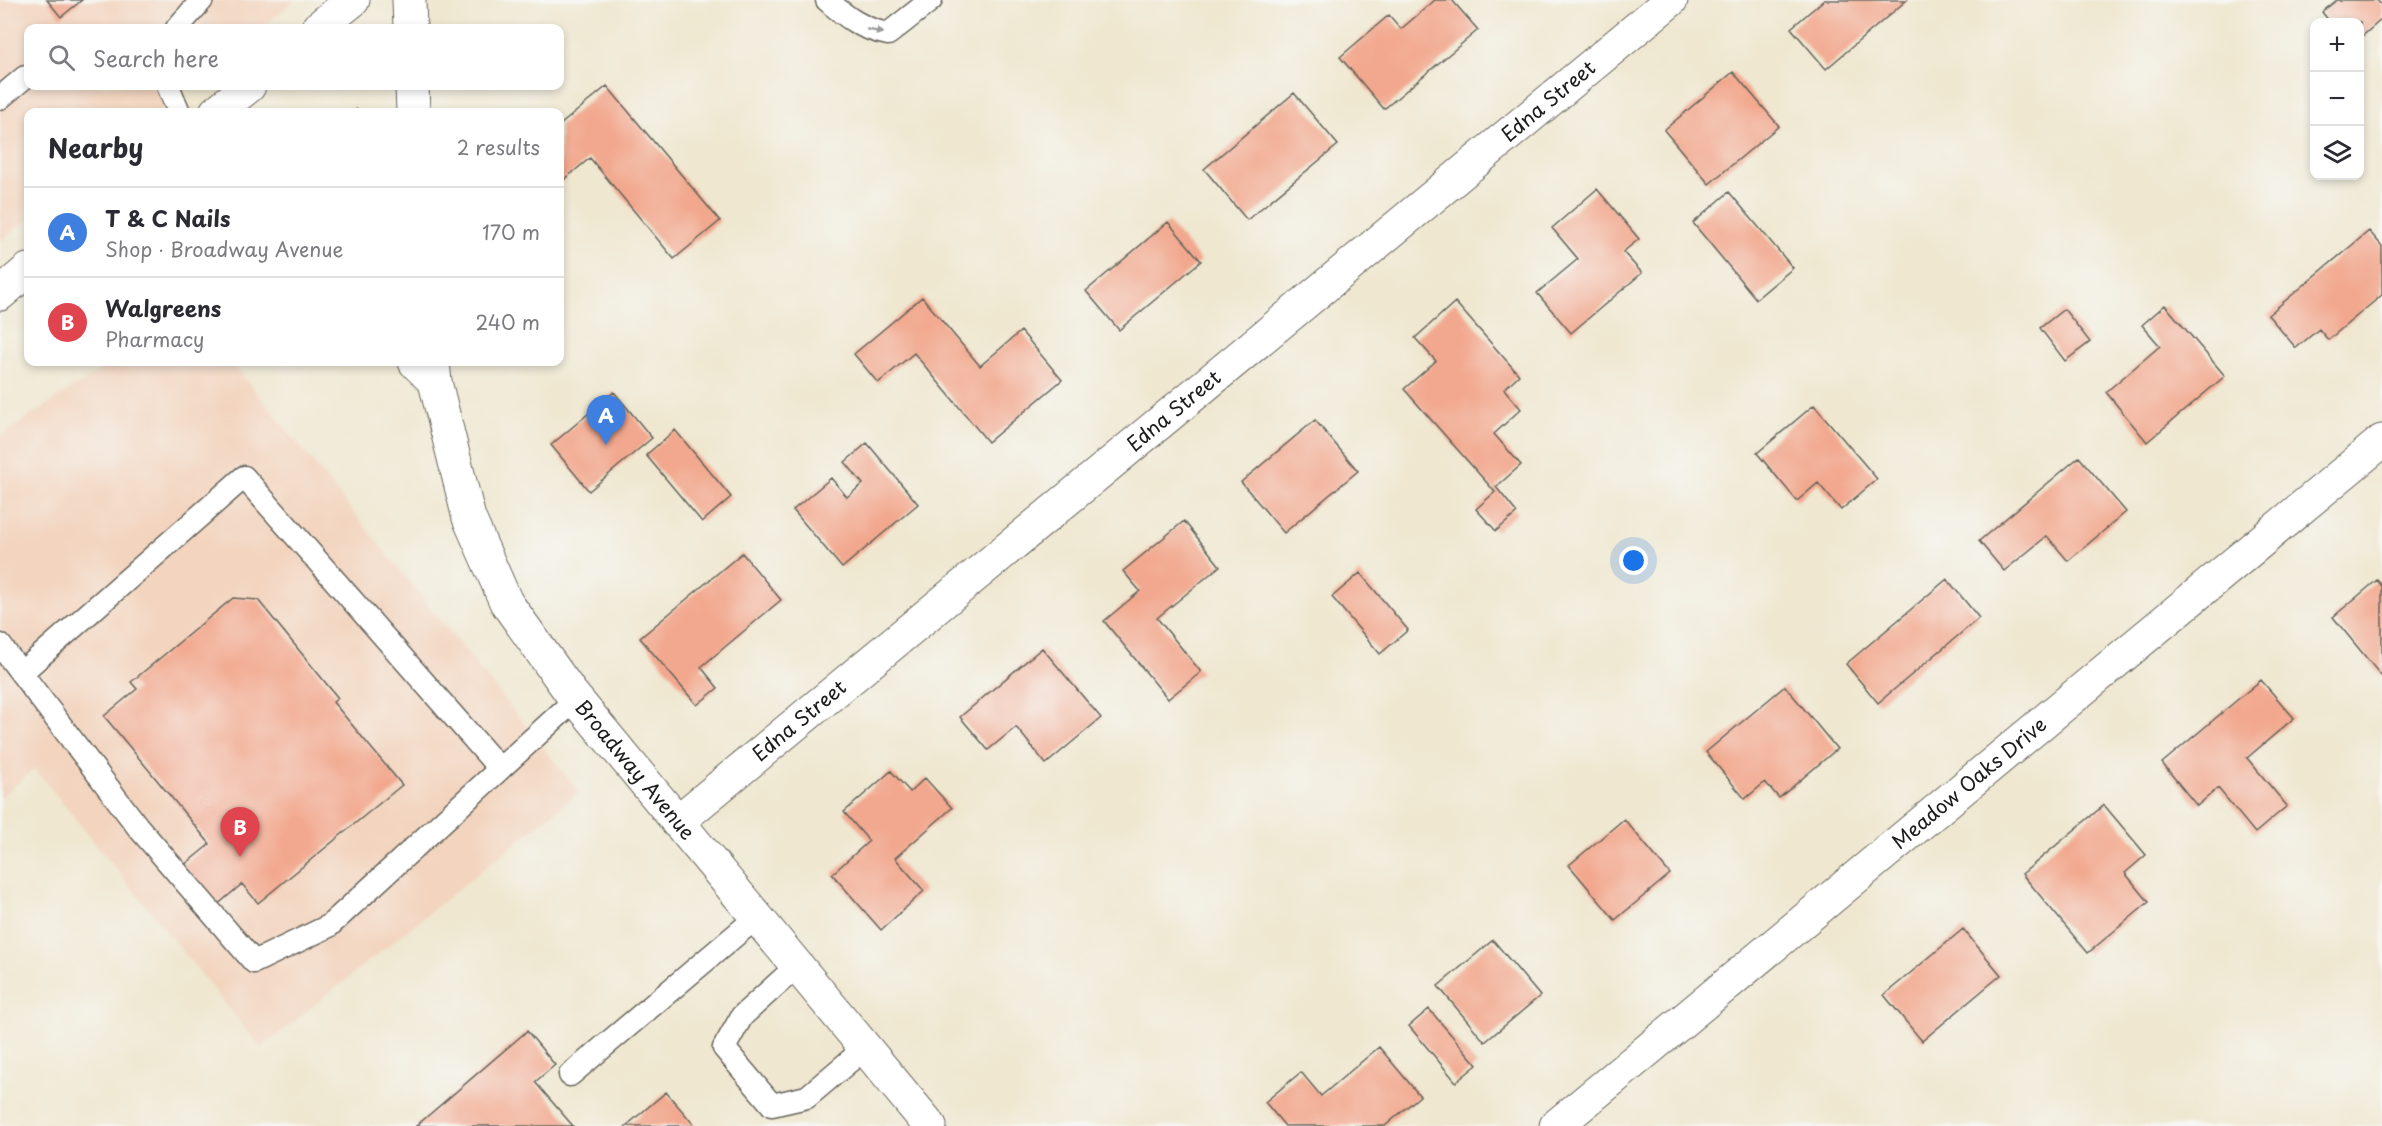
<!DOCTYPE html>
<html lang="en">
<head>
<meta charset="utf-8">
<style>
  :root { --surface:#fff; --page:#f7f7f7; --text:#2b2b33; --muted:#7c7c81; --line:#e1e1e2; --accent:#d93025 }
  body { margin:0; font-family:"Playpen Sans",sans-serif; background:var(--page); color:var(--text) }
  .controls { position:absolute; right:18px; top:18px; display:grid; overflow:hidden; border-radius:12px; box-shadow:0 3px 9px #0003 }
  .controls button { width:54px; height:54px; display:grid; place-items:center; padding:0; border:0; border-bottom:2px solid var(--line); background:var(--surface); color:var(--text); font:30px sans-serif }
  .you { position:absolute; left:1634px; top:561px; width:21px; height:21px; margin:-15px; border:4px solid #fff; border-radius:50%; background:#1a73e8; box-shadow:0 0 0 9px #1a73e833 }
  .badge { display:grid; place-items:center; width:39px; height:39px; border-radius:50%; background:var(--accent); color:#fff; font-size:20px; font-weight:700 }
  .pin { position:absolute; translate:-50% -50px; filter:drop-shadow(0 2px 3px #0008) }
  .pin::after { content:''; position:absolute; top:32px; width:21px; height:18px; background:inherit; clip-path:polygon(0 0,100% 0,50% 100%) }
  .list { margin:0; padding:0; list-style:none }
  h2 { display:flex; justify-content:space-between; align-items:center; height:78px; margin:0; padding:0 24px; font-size:26px }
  h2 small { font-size:20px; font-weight:400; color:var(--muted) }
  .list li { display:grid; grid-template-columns:39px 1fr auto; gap:18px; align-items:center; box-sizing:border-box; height:90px; padding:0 24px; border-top:2px solid var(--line) }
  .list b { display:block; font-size:22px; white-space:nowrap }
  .list p { margin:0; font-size:20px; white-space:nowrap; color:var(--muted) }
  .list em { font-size:20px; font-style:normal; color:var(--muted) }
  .icon { flex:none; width:33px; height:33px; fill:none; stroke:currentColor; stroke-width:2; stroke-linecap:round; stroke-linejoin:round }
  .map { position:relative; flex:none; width:2382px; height:1126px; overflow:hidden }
  .search { position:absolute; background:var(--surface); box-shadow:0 3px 9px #0003; left:24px; top:24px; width:540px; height:66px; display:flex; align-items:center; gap:15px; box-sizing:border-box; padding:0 21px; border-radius:12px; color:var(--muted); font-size:22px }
  .panel { position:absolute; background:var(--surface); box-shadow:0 3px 9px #0003; left:24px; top:108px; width:540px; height:258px; border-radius:12px }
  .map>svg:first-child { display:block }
  .built { fill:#f3d4be }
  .building { fill:#f2a88e }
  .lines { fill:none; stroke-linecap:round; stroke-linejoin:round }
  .lane-casing { stroke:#66635b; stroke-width:25 }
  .street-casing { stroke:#66635b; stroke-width:35 }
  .secondary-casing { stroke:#66635b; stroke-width:35 }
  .primary-casing { stroke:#66635b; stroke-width:35 }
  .path { stroke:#66635b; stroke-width:4; stroke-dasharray:4.5 4.5; stroke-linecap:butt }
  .lane { stroke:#fff; stroke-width:22 }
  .street { stroke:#fff; stroke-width:33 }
  .secondary { stroke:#fff; stroke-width:33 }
  .primary { stroke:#fff; stroke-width:33 }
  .oneway { fill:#999 }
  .labels { text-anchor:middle; stroke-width:6; stroke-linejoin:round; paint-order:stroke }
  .street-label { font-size:20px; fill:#1c1c1c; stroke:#f6f6f2 }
</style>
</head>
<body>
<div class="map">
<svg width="2382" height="1126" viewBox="0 0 2382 1126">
  <rect width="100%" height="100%" fill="#f6f6f2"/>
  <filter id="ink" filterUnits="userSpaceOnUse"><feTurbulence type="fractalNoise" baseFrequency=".0167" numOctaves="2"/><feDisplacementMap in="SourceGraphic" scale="12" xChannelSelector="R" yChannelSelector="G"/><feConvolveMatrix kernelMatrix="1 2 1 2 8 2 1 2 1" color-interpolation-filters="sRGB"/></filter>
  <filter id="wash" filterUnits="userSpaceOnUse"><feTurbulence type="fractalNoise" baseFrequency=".008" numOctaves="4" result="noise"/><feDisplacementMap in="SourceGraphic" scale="24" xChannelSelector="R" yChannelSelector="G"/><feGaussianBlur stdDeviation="1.35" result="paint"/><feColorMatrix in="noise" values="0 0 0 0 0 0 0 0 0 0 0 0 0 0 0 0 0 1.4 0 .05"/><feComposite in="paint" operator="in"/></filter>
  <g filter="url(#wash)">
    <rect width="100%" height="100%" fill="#efe7d0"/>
    <path class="built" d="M0,0h295l-34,28h-233v58h163l-33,26h-130v107l-28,23z
      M112,362h120l347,430 -318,256 -226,-279 -35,28v-361z"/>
    <g id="blocks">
      <path class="building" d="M47,0h35l-21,17z
        M1435,0h17l26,30 -94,79 -44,-52 49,-42 12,14z
        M1824,0h83l-81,69 -35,-41z
        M2337,0h40l5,6v13l-22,19v-16h-30l-8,-10z
        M1733,72l46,54 -70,58 -45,-54z
        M607,86l113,135 -46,38 -84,-101 -29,24 -1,-2v-55z
        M1294,93l44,52 -91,75 -43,-51z
        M1597,189l42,50 -16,13 19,21 -71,60 -34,-40 41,-34 -26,-31z
        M1729,192l64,76 -37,31 -63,-76z
        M1168,222l33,39 -82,69 -33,-39z
        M2369,231l13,15v49l-54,45 -9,-11 -23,19 -28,-33z
        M922,297l58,69 41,-35 41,49 -74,62 -74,-89 -36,30 -24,-29z
        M1455,302l64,73 -15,14 17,20 -27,25 27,31 -25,22 21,26 -21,18 -20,-22 19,-17 -91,-103 32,-28 -21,-23z
        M2165,305l60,71 -78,66 -41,-50 54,-46 -18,-21z
        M2064,309l26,33 -25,19 -25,-33z
        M614,392l38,46 -63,53 -38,-46z
        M1814,405l63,74 -36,31 -23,-27 -21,18 -40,-48z
        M1315,420l43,51 -74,62 -43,-51z
        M675,430l56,67 -29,25 -56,-67z
        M867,443l51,61 -76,64 -49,-58 38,-32 16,19 16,-13 -18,-22z
        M2079,457l47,55 -58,49 -21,-25 -43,35 -25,-30z
        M1184,521l36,45 -63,52 44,54 -33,27 -64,-78 36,-30 -17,-20z
        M742,553l39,47 -80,67 17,21 -21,17 -57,-67z
        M1360,573l48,57 -28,24 -48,-57z
        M1947,579l32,39 -101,85 -32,-39z
        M2377,580l5,6v91l-49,-60z
        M233,598l25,2 80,98 -5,4 69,83 -144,118 -16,-19 -26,22 -33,-40 27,-22 -106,-128 33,-27 -6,-7z
        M1042,648l59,70 -55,46 -30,-37 -28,23 -28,-33z
        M2261,680l33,38 -47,40 40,48 -32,27 -37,-45 -21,18 -35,-43z
        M1785,686l52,63 -58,49 -14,-16 -20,17 -39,-47z
        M891,771l19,21 15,-14 27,30 -57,50 29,33 -43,39 -49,-56 37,-33 -25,-29z
        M2104,805l42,50 -21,18 24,29 -61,51 -66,-79z
        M1624,819l46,55 -55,46 -46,-55z
        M1963,929l38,46 -79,66 -38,-46z
        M1493,940l47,56 -55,46 -47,-56z
        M1429,1009l48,56 -21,17 -47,-56z
        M527,1031l28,34 -20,17 38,44h-157z
        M1379,1047l41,49 -35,30h-100l-20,-24 36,-30 20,24z
        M666,1092l29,34h-69z"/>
    </g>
  </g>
  <g filter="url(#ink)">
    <use href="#blocks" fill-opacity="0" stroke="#66635b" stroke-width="1.5"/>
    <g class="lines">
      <g class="lane-casing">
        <path id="lane" d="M827,0c20,18 35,29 61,34l43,-34
          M177,28l25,-28
          M168,86l11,26
          M0,98l25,-21
          M0,645l138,182 116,135 75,-36 247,-227
          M21,673l223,-196 256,292
          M797,966l-55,50 -18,32 48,57 35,-8 58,-49
          M570,1075l187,-158"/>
      </g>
      <g class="street-casing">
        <g id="street">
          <path id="s1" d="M677,822l994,-822"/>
          <path id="s2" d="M1556,1126l826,-685"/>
        </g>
      </g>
      <g class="secondary-casing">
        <g id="secondary">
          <path d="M409,0l1,28"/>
          <path d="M412,86l1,26"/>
          <path id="s3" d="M433,362l2,20 34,136 37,84 65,91 359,433"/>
        </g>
      </g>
      <g class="primary-casing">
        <path id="primary" d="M318,28l35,-28
          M216,112l33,-26
          M0,294l28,-24
          M415,362l20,20"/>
      </g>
      <path class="path" d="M355,112l3,-2"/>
      <use href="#lane" class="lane"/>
      <use href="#street" class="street"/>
      <use href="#secondary" class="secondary"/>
      <use href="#primary" class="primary"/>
    </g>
    <defs><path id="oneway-solid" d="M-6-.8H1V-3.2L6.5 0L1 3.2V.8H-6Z" transform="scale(1.5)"/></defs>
    <use class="oneway" href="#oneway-solid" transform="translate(875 31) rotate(12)"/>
  </g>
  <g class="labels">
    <g class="street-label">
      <text dy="7" stroke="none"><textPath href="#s1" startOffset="1131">Edna Street</textPath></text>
      <text dy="7" stroke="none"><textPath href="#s1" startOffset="645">Edna Street</textPath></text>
      <text dy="7" stroke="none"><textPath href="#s1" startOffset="159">Edna Street</textPath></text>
      <text dy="7" stroke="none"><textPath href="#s3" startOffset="464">Broadway Avenue</textPath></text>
      <text dy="7" stroke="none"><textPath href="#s2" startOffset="537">Meadow Oaks Drive</textPath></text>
    </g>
  </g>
</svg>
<div class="controls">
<button>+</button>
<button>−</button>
<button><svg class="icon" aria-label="layers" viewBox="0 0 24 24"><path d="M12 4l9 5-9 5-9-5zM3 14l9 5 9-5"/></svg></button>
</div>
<div class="you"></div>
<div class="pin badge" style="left:606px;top:445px;background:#3f7fe0">A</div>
<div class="pin badge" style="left:240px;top:857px;background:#e0444e">B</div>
<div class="search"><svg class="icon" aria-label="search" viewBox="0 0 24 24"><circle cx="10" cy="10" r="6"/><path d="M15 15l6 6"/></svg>Search here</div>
<section class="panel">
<h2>Nearby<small>2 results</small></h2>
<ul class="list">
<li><span class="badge" style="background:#3f7fe0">A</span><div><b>T &amp; C Nails</b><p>Shop · Broadway Avenue</p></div><em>170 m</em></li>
<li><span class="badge" style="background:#e0444e">B</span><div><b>Walgreens</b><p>Pharmacy</p></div><em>240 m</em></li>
</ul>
</section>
</div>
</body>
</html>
